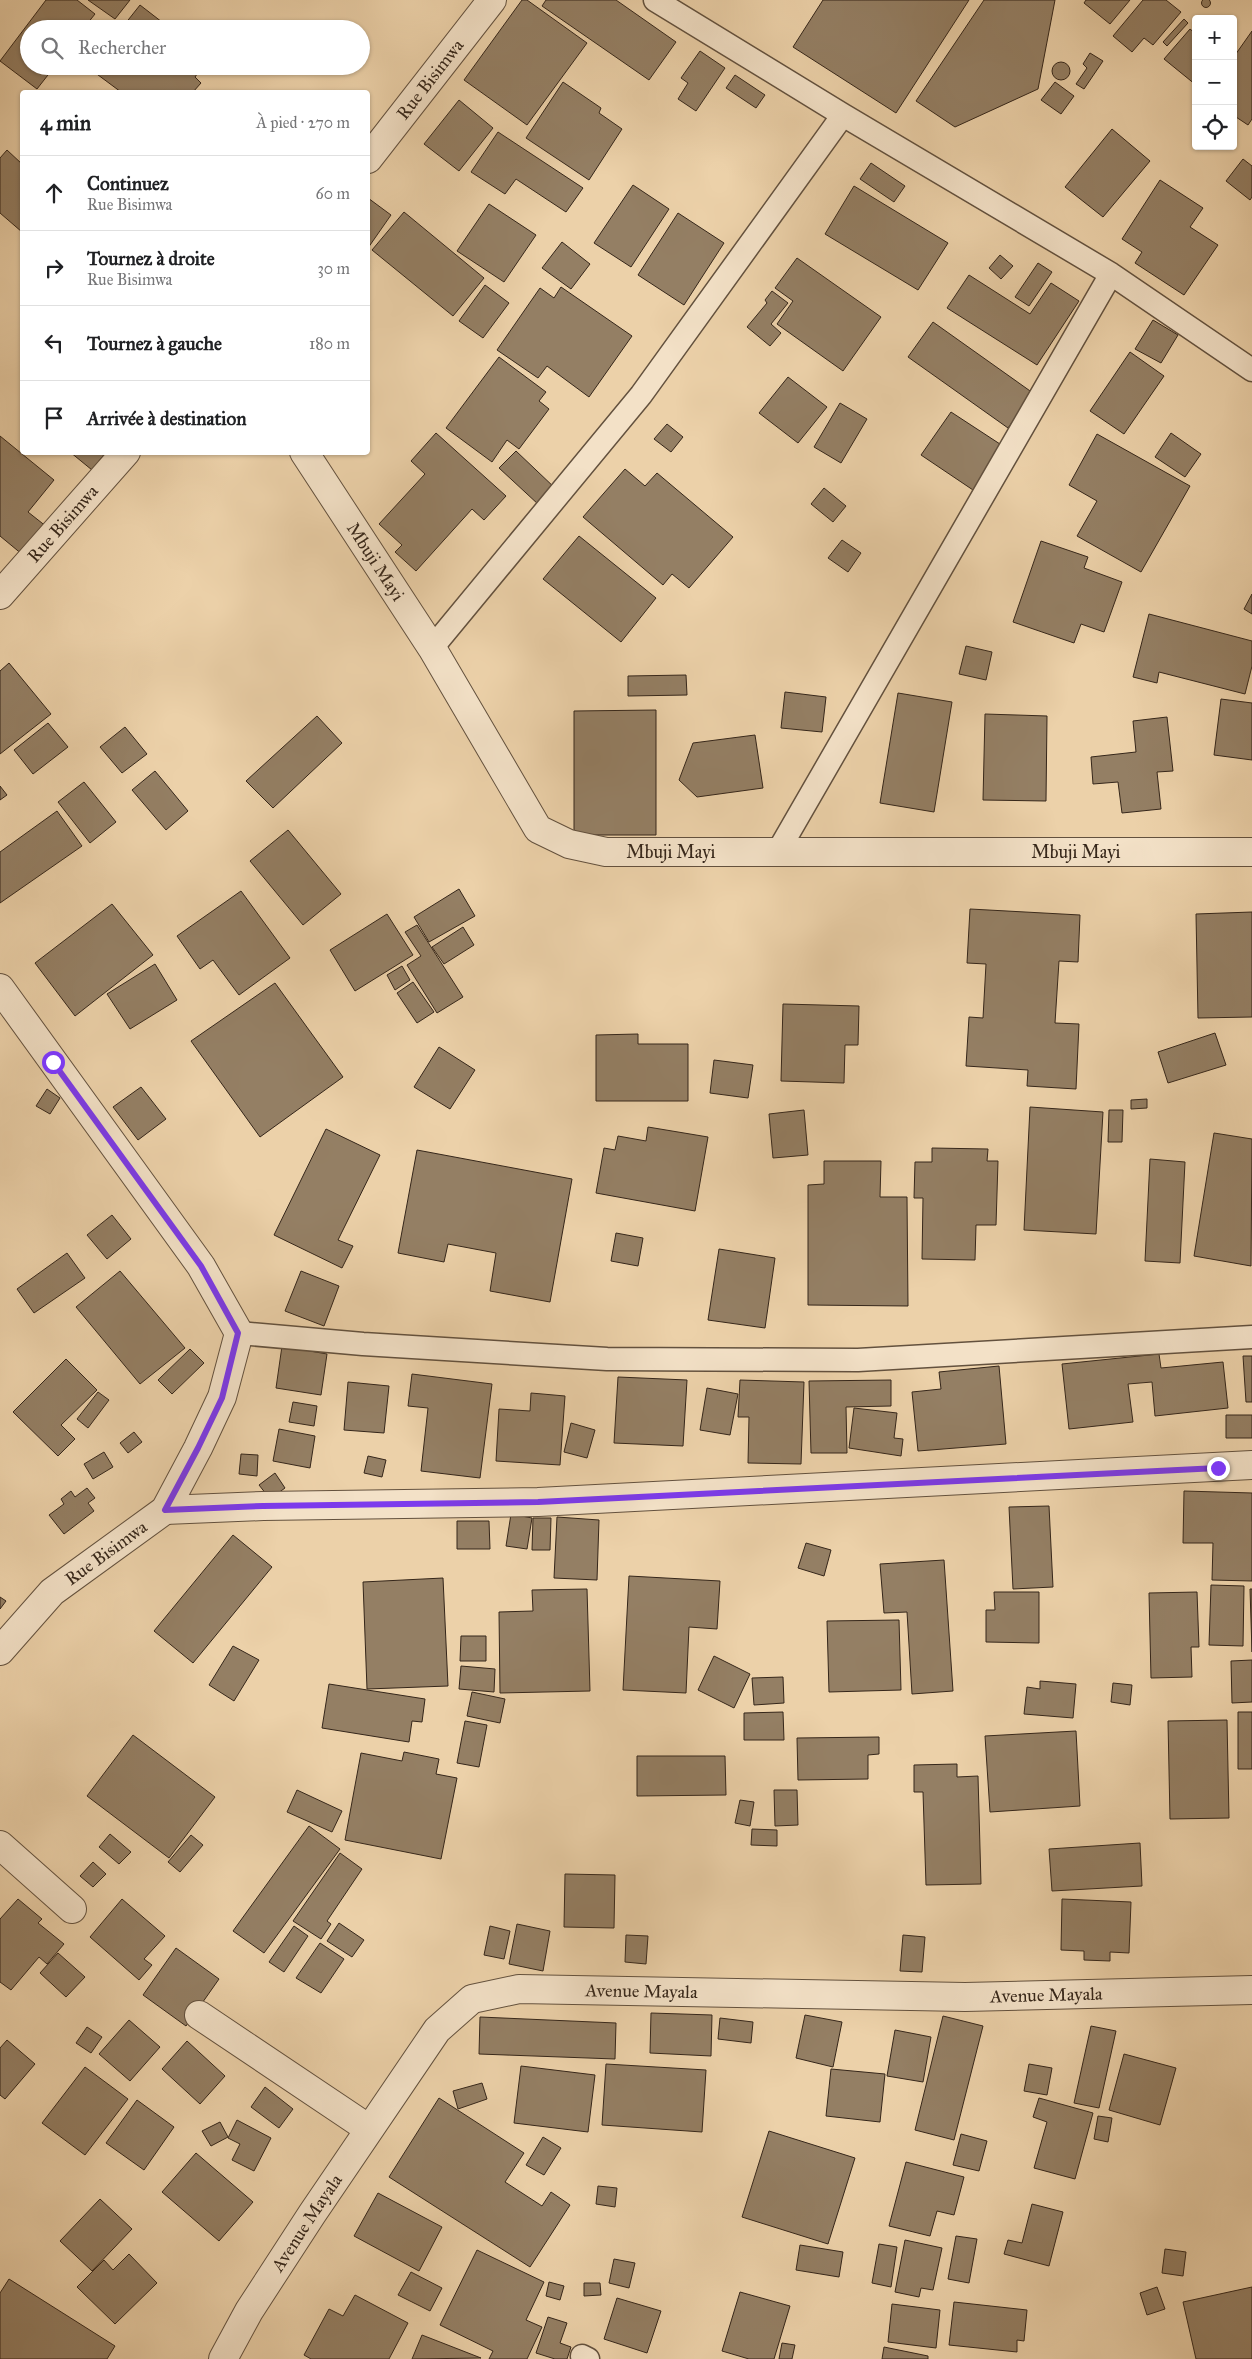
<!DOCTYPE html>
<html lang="fr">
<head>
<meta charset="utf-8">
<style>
  :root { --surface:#fff; --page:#f6f6f6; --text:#202124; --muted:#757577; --line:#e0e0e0 }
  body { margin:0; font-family:"IM FELL Great Primer",serif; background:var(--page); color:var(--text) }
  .controls { position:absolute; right:15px; top:15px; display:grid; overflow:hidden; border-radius:5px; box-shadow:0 1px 4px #0004 }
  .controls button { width:45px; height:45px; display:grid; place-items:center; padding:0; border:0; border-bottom:1px solid var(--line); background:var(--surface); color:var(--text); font:25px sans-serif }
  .stop { position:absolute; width:15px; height:15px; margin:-11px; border:4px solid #7c3aed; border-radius:50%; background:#fff }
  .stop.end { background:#7c3aed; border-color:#fff; box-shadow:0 1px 5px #0008 }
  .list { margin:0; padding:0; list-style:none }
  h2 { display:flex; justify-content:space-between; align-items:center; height:65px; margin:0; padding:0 20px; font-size:21px }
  h2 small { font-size:16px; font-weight:400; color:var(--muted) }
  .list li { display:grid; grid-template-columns:32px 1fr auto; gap:15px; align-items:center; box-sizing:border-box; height:75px; padding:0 20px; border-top:1px solid var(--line) }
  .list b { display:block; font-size:19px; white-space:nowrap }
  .list p { margin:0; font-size:16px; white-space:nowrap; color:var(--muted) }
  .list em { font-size:16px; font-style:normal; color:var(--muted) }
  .icon { flex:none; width:28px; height:28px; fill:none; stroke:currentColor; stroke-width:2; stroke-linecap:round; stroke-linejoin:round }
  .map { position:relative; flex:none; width:1252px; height:2359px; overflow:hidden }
  .search { position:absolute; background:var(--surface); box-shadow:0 1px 4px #0004; left:20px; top:20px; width:350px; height:55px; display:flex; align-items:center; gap:12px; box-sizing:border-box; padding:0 18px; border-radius:28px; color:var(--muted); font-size:19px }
  .panel { position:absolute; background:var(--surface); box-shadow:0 1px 4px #0004; left:20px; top:90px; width:350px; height:365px; border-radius:5px }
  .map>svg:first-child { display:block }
  .building { fill:#947f64; stroke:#35261a }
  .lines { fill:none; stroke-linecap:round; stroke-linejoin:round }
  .service-casing { stroke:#63513e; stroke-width:25 }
  .minor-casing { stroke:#63513e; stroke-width:30 }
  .service { stroke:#f3e1c7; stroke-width:22 }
  .minor { stroke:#f3e1c7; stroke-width:28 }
  .route { stroke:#7c3aed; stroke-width:6 }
  .labels { text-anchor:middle; stroke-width:4.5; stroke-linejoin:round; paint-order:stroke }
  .street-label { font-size:18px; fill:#35261a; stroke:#f3e1c7 }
</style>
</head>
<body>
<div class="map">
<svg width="1252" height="2359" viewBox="0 0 1252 2359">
  <rect width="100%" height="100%" fill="#ecd1a9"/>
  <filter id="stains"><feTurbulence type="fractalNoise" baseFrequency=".004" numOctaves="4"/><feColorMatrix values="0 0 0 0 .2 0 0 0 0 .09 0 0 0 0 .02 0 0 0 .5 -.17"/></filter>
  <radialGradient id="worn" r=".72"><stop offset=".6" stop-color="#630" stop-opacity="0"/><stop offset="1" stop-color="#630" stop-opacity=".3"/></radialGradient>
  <path class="building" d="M1201.5 3a4.5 4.5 0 1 1 9 0a4.5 4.5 0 1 1-9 0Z
    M46,0h31l18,14 -12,15h-54v37h26l-18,23 -37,-28z
    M88,0h42l-15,19z
    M522,0h5l60,43 -60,82 -63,-45z
    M546,0h70l60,42 -27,38 -107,-74z
    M823,0h146l-73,113 -103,-66z
    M984,0h71l-17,89 -83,38 -39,-26z
    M1086,0h44l-20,24 -26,-21z
    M1143,0h23l15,12 -28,33 -9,-7 -12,14 -19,-16z
    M140,5l31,24h-50z
    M1184,19l4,4 -21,23 -4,-4z
    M1190,29l6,5v51l-32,-26z
    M1252,31v88l-4,6 -15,-10v-57z
    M700,51l25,17 -29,43 -18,-12 10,-16 -7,-5z
    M1090,53l13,8 -19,28 -8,-5 11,-16 -4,-4z
    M1052 71a9 9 0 1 1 18 0a9 9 0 1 1-18 0Z
    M92,66h111l-8,11 6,6 -8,9h-72l-31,-23z
    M735,75l30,20 -9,13 -30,-20z
    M563,82l38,26 -2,5 23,16 -33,51 -63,-42z
    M1055,82l19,14 -13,18 -20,-14z
    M459,100l34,28 -34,43 -35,-27z
    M1112,129l38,32 -47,56 -38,-30z
    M498,132l85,56 -17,24 -50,-33 -11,15 -34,-22z
    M7,150l15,14v68l-22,-19v-55z
    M1243,159l9,7v31l-2,3 -24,-19z
    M871,163l34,23 -11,16 -34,-23z
    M1160,180l43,28 -13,19 28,18 -34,50 -49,-32 7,-11 -20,-13z
    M633,185l36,24 -38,58 -37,-24z
    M854,186l94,57 -30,47 -93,-56z
    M368,198l23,17 -23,33z
    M489,204l47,31 -32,47 -47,-31z
    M404,212l80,66 -31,38 -81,-66z
    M678,213l46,30 -40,62 -46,-30z
    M562,242l28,22 -19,25 -29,-21z
    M1000,255l13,11 -12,13 -12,-11z
    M797,258l84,59 -38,54 -66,-47 16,-23 -18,-13z
    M1038,263l14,9 -23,34 -14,-9z
    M969,275l61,39 21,-31 28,18 -42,64 -90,-57z
    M485,285l24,18 -26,35 -24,-17z
    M561,287l71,49 -43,61 -42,-31 -9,12 -41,-28 43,-62 14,10z
    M772,291l16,12 -17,21 10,9 -11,13 -23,-19 20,-24 -2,-3z
    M1153,320l25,15 -17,28 -26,-14z
    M933,322l100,71 -25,35 -100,-71z
    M1130,352l34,24 -40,58 -34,-23z
    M499,357l47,35 -7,9 10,8 -30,40 -12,-9 -15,22 -46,-34z
    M788,377l39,30 -29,36 -39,-30z
    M840,403l27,16 -26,44 -27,-16z
    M951,412l52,34 -30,44 -52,-35z
    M667,424l16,13 -12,15 -17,-13z
    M436,433l70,63 -22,24 -12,-11 -56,62 -21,-19 7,-7 -23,-21 46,-50 -14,-13z
    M1171,433l30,21 -16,23 -30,-20z
    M1097,434l93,52 -49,86 -64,-36 20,-35 -28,-16z
    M0,436l54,44 -26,32 19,15 -24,28 -23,-19z
    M516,451l40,38 -17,16 -40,-37z
    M70,452h36l-14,18z
    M625,469l20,17 12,-13 76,64 -44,51 -17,-14 -9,11 -80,-68z
    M824,488l22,18 -13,16 -22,-18z
    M579,536l77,62 -35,44 -78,-63z
    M842,540l19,13 -13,19 -20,-14z
    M1041,541l47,16 -4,11 38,14 -18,50 -23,-8 -7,19 -61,-21z
    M1252,594v20l-8,-5z
    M1149,614l103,27v25l-7,28 -86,-22 -2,11 -24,-6z
    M966,646l26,6 -6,28 -27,-6z
    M9,663l42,51 -51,40v-83z
    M686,675l1,20 -59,1v-20z
    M785,692l41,5 -4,35 -41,-4z
    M898,693l54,9 -18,110 -54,-9z
    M1221,699l31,4v57l-38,-5z
    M656,710v125h-82v-124z
    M985,714l62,2 -1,85 -63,-1z
    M317,716l25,27 -69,65 -27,-27z
    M1167,717l6,54 -16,1 4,37 -39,4 -4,-31 -25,2 -2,-27 45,-5 -3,-31z
    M48,723l20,24 -35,27 -19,-24z
    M125,727l22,27 -25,19 -22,-26z
    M755,735l8,53 -66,9 -18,-17 14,-37z
    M155,771l33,40 -22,19 -34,-40z
    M84,782l32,40 -26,21 -32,-41z
    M0,786l7,9 -7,5z
    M57,811l25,35 -82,57v-51z
    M288,830l53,64 -38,31 -53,-64z
    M459,889l16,27 -46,26 -15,-25z
    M241,891l49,67 -51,37 -26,-35 -13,9 -23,-33z
    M112,904l41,51 -78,61 -40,-53z
    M970,909l110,6 -2,47 -19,-1 -4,62 24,1 -3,65 -49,-3 1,-16 -62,-4 3,-49 14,1 3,-54 -19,-1z
    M1252,912v105l-54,1 -2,-104z
    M387,914l26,41 -58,36 -25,-41z
    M417,925l46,72 -26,16 -30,-48 14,-9 -16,-24z
    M463,927l11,18 -30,19 -12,-17z
    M155,964l22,36 -47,29 -23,-35z
    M402,966l8,14 -15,10 -8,-15z
    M413,982l21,30 -17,11 -20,-30z
    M275,983l68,94 -83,60 -69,-96z
    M783,1004l76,2 -1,39h-13l-1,38 -63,-2z
    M1215,1033l11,32 -58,18 -10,-31z
    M638,1034v10h50v57h-92v-66z
    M439,1047l36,23 -25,39 -36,-22z
    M714,1060l39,5 -5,33 -38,-5z
    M141,1087l25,32 -28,21 -25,-33z
    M47,1089l13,9 -10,16 -14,-8z
    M1147,1099v9l-16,1v-9z
    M1030,1107l73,5 -7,122 -72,-4z
    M804,1110l4,45 -35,3 -4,-44z
    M1109,1110h14l-1,32h-14z
    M648,1127l60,10 -13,74 -99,-18 8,-45 11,2 3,-14 28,5z
    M326,1129l54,26 -42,85 15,6 -11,22 -68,-33z
    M1214,1133l38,6 -1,127 -57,-10z
    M932,1148l56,1 -1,12h11l-2,64h-20l-1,35 -53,-1 1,-61h-9l1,-36h17z
    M417,1150l155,29 -22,123 -60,-11 6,-38 -48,-9 -4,18 -46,-9z
    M1150,1159l35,3 -5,101 -35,-2z
    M824,1161h57l-1,36h27l1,109 -100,-1v-120l16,-1z
    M112,1215l19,24 -24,20 -20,-24z
    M616,1233l27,5 -5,28 -27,-5z
    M719,1249l56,9 -10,70 -57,-8z
    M67,1253l18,25 -51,35 -17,-24z
    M120,1271l65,77 -45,36 -64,-77z
    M301,1271l38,15 -15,40 -39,-15z
    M282,1346l45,8 -6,41 -45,-7z
    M190,1349l14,14 -32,31 -14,-14z
    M1159,1354l2,14 62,-6 5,46 -73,8 -3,-34 -24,2 5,38 -64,7 -7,-65z
    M1243,1356h9v46h-6z
    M66,1359l31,31 -36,35 14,14 -17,17 -45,-44z
    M999,1366l7,78 -88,7 -6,-59 29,-3 -2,-17z
    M412,1374l80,10 -12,94 -59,-7 7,-63 -20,-2z
    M618,1377l69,3 -4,66 -69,-3z
    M740,1380l64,2 -3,82 -53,-1 1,-46h-11z
    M891,1380v26l-45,1 1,46h-36l-2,-72z
    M348,1382l41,4 -5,47 -40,-3z
    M707,1388l31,6 -8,41 -30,-5z
    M98,1392l11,8 -21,28 -11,-9z
    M531,1393l34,3 -5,69 -64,-4 3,-52 31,2z
    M293,1402l24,4 -3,20 -25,-4z
    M854,1408l43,5 -3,25 9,1 -2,17 -52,-8z
    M1226,1415h26v23h-26z
    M571,1423l24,7 -8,28 -23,-6z
    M279,1429l36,7 -5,32 -37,-7z
    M134,1432l8,10 -14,11 -8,-10z
    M104,1452l9,15 -20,12 -9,-15z
    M241,1454l17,1 -1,21 -18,-2z
    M368,1456l18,4 -4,17 -18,-4z
    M275,1473l10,15 -15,11 -11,-14z
    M87,1488l8,10 -7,5 6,8 -30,23 -15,-19 15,-11 -3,-5 10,-8 4,6z
    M1184,1491l68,2v88l-40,-1 1,-37h-30z
    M1049,1506l4,81 -40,2 -4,-82z
    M511,1514l21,4 -5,31 -21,-3z
    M557,1517l42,3 -2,60 -43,-2z
    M533,1518h18l-1,32h-18z
    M457,1521h32l1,28h-33z
    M233,1535l39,32 -79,96 -39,-32z
    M806,1543l25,7 -7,26 -26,-8z
    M944,1560l9,131 -41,3 -5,-82 -23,1 -4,-49z
    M629,1576l91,5 -3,48 -28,-2 -3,66 -63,-3z
    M443,1578l5,108 -81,3 -4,-107z
    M1211,1585l33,1 -1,60 -34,-1z
    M587,1589l3,102 -90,2 -1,-81 34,-1 -1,-21z
    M1250,1589h2v63z
    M994,1592h45v51l-53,-1v-32h9z
    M1197,1592l2,55h-8l1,30 -41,1 -2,-85z
    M0,1597l6,4 -6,8z
    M899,1620l2,70 -72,2 -2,-71z
    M461,1636h25v25h-26z
    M233,1646l26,14 -25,41 -25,-16z
    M714,1656l36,18 -16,34 -36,-18z
    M1252,1660v42l-20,1 -1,-42z
    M461,1666l34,3 -1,23 -35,-3z
    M783,1677l1,26 -30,2 -2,-27z
    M1040,1681l36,3 -3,34 -49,-4 3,-27 13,2z
    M1113,1683l19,2 -2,20 -19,-3z
    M329,1684l96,15 -3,23 -10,-1 -3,21 -87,-14z
    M472,1692l33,7 -5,24 -33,-7z
    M783,1712l1,28h-40v-27z
    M1238,1712h14v57h-14z
    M1227,1720l2,98 -59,1 -2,-98z
    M465,1721l22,4 -8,42 -22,-4z
    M1076,1731l4,75 -90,6 -5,-76z
    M133,1735l82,62 -46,61 -82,-62z
    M879,1737v17l-11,1v24l-70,1 -1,-42z
    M404,1752l35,7 -3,15 21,4 -16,81 -96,-19 16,-87 41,8z
    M637,1756h88l1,39 -89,1z
    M957,1764v13l21,-1 3,108 -55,1 -3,-93h-9v-27z
    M297,1790l45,21 -10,21 -45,-20z
    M774,1790h23l1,35 -23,1z
    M740,1800l14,2 -4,24 -15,-3z
    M309,1826l31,23 -76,104 -31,-22z
    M752,1829l25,1v16l-26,-1z
    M110,1834l21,18 -12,12 -20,-17z
    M191,1835l12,10 -23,27 -12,-10z
    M1140,1843l2,43 -90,5 -3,-42z
    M340,1853l22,16 -35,52 4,3 -10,15 -28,-18z
    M93,1862l13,12 -13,13 -13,-11z
    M565,1874l50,1 -1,53 -50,-1z
    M18,1899l24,20 -4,4 26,21 -17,20 -8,-7 -28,33 -11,-8v-63z
    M122,1899l43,37 -21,23 8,6 -13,15 -49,-43z
    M1062,1899l69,3 -2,51 -19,-1v9l-26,-1v-9l-23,-1z
    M339,1923l25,17 -12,17 -25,-16z
    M517,1924l33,7 -7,40 -34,-7z
    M294,1926l14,10 -24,36 -15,-10z
    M490,1926l20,5 -6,28 -20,-4z
    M626,1935l22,1 -2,28 -21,-2z
    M903,1935l22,2 -3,35 -22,-1z
    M320,1943l24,16 -23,34 -25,-15z
    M176,1948l43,31 -33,47 -43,-31z
    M58,1953l27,24 -19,20 -26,-24z
    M651,2013l61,2 -1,41 -61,-3z
    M805,2015l37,7 -9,45 -37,-9z
    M943,2016l40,10 -29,114 -39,-10z
    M480,2017l136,6 -1,36 -136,-5z
    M720,2018l33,4 -2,21 -33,-4z
    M129,2020l31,27 -30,34 -31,-27z
    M1091,2026l25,5 -17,77 -25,-5z
    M87,2027l15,10 -11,16 -15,-10z
    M895,2030l36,7 -8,45 -36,-6z
    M7,2040l28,24 -30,35 -5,-4v-47z
    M187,2041l38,35 -25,28 -38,-35z
    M1124,2054l52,14 -16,57 -51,-15z
    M606,2064l100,6 -4,62 -100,-7z
    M1029,2064l23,4 -5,27 -23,-4z
    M521,2066l74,9 -7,57 -74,-9z
    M85,2067l43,32 -43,56 -43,-32z
    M831,2069l54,5 -5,48 -54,-6z
    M482,2083l5,16 -29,10 -5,-18z
    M265,2087l28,22 -14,19 -28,-21z
    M439,2098l85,55 -19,29 37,24 9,-14 19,13 -40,62 -141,-90z
    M1039,2098l54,15 -18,66 -41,-11 13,-46 -14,-5z
    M137,2100l37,27 -30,43 -38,-27z
    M1098,2116l14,2 -4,24 -14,-3z
    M237,2120l34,18 -17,33 -22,-11 8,-16 -12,-6z
    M220,2122l8,15 -17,9 -9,-15z
    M769,2131l86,27 -27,86 -86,-27z
    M961,2134l26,7 -8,30 -26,-6z
    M543,2137l18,11 -17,27 -18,-10z
    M196,2153l57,49 -34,39 -57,-49z
    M906,2162l58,15 -10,38 -17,-4 -7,25 -41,-10z
    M598,2186l19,2 -2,19 -19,-3z
    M378,2193l64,34 -23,44 -65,-35z
    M100,2199l32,30 -40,42 -32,-30z
    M1032,2204l31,8 -14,54 -45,-12 4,-14 14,3z
    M956,2236l21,3 -8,44 -21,-4z
    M905,2240l37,8 -9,42 -12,-2 -2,9 -24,-5z
    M879,2244l18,3 -6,40 -19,-4z
    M800,2245l43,7 -4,25 -43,-7z
    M1165,2249l21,3 -3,24 -21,-3z
    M477,2250l67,32 -18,38 16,7 -15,32h-38l4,-8 -53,-26z
    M129,2254l28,29 -42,41 -38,-37 27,-27 9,10z
    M614,2259l21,4 -6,25 -20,-5z
    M411,2272l31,16 -12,23 -32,-16z
    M9,2279l106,67 -8,13h-107v-66z
    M549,2282l15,4 -4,14 -14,-4z
    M584,2283h16l1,12 -17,1z
    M1157,2287l8,22 -18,6 -7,-22z
    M1252,2287v72h-56l-13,-57z
    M740,2292l50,14 -16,53h-25l-27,-8z
    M355,2295l53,28 -19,36h-78l-7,-4 25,-46 14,7z
    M617,2298l44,13 -14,42 -43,-14z
    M954,2302l73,8 -3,31 -7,-1v12l-68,-7z
    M892,2304l48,6 -4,38 -48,-6z
    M548,2317l19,6 -7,20 11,4 -4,12h-12l-19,-6z
    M422,2335l59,23 -69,1z
    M782,2343l13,2 -3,14h-13z
    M884,2347l44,9v3h-46z"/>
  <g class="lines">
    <g class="service-casing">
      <path id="service" d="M655,0l188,115 268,159 141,96
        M432,648l209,-253 202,-280
        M777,853l334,-579
        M239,1333l124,11 244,15 251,1 394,-23
        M582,2356l6,3"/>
    </g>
    <g class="minor-casing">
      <g id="minor">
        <path id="s1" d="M368,159l124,-159"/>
        <path id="s2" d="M304,452l128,196 106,181 31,15 37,8h646"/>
        <path id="s3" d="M0,595l126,-143"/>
        <path d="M0,988l201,278 38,67 -17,64 -24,51 -33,62 -113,82 -52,59"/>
        <path d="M165,1510l98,-4 275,-4 714,-37"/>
        <path d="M0,1845l72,64"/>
        <path d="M199,2015l170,114"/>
        <path id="s4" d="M223,2359l26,-48 63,-97 125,-184 35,-31 47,-10 446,8 287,-7"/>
      </g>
    </g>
    <use href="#service" class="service"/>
    <use href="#minor" class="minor"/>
  </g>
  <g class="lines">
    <path class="route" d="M53,1062l148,204 37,67 -16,65 -24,50 -33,62 98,-4 275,-4 680,-34"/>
  </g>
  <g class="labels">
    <g class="street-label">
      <text dy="6" stroke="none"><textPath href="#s1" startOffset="101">Rue Bisimwa</textPath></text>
      <text dy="6" stroke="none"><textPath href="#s3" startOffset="95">Rue Bisimwa</textPath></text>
      <text dy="6" stroke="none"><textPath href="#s2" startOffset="131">Mbuji Mayi</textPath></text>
      <text dy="6" stroke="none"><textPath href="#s2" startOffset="581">Mbuji Mayi</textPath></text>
      <text dy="6" stroke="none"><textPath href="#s2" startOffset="986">Mbuji Mayi</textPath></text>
      <text transform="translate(106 1553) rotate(-36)" y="6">Rue Bisimwa</text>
      <text dy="6" stroke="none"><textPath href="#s4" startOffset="610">Avenue Mayala</textPath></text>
      <text dy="6" stroke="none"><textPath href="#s4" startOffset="1015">Avenue Mayala</textPath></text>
      <text dy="6" stroke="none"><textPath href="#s4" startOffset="160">Avenue Mayala</textPath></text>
    </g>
  </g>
  <rect width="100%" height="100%" filter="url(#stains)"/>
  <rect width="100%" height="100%" fill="url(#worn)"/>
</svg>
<div class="controls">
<button>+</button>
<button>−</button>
<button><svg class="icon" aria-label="locate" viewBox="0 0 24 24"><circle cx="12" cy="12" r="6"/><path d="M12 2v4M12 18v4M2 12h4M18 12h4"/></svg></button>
</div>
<div class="stop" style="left:53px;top:1062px"></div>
<div class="stop end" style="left:1218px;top:1468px"></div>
<div class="search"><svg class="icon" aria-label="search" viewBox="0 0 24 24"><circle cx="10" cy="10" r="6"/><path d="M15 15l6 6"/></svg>Rechercher</div>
<section class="panel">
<h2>4 min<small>À pied · 270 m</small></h2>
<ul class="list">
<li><svg class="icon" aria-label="ahead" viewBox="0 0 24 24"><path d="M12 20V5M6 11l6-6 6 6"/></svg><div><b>Continuez</b><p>Rue Bisimwa</p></div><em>60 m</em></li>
<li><svg class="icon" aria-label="right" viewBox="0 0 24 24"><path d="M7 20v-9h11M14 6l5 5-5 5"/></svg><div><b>Tournez à droite</b><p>Rue Bisimwa</p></div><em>30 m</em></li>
<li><svg class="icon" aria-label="left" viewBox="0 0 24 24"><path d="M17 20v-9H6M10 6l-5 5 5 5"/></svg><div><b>Tournez à gauche</b></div><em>180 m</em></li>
<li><svg class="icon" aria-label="arrive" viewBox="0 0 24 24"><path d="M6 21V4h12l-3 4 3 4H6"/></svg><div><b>Arrivée à destination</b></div></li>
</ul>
</section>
</div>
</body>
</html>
